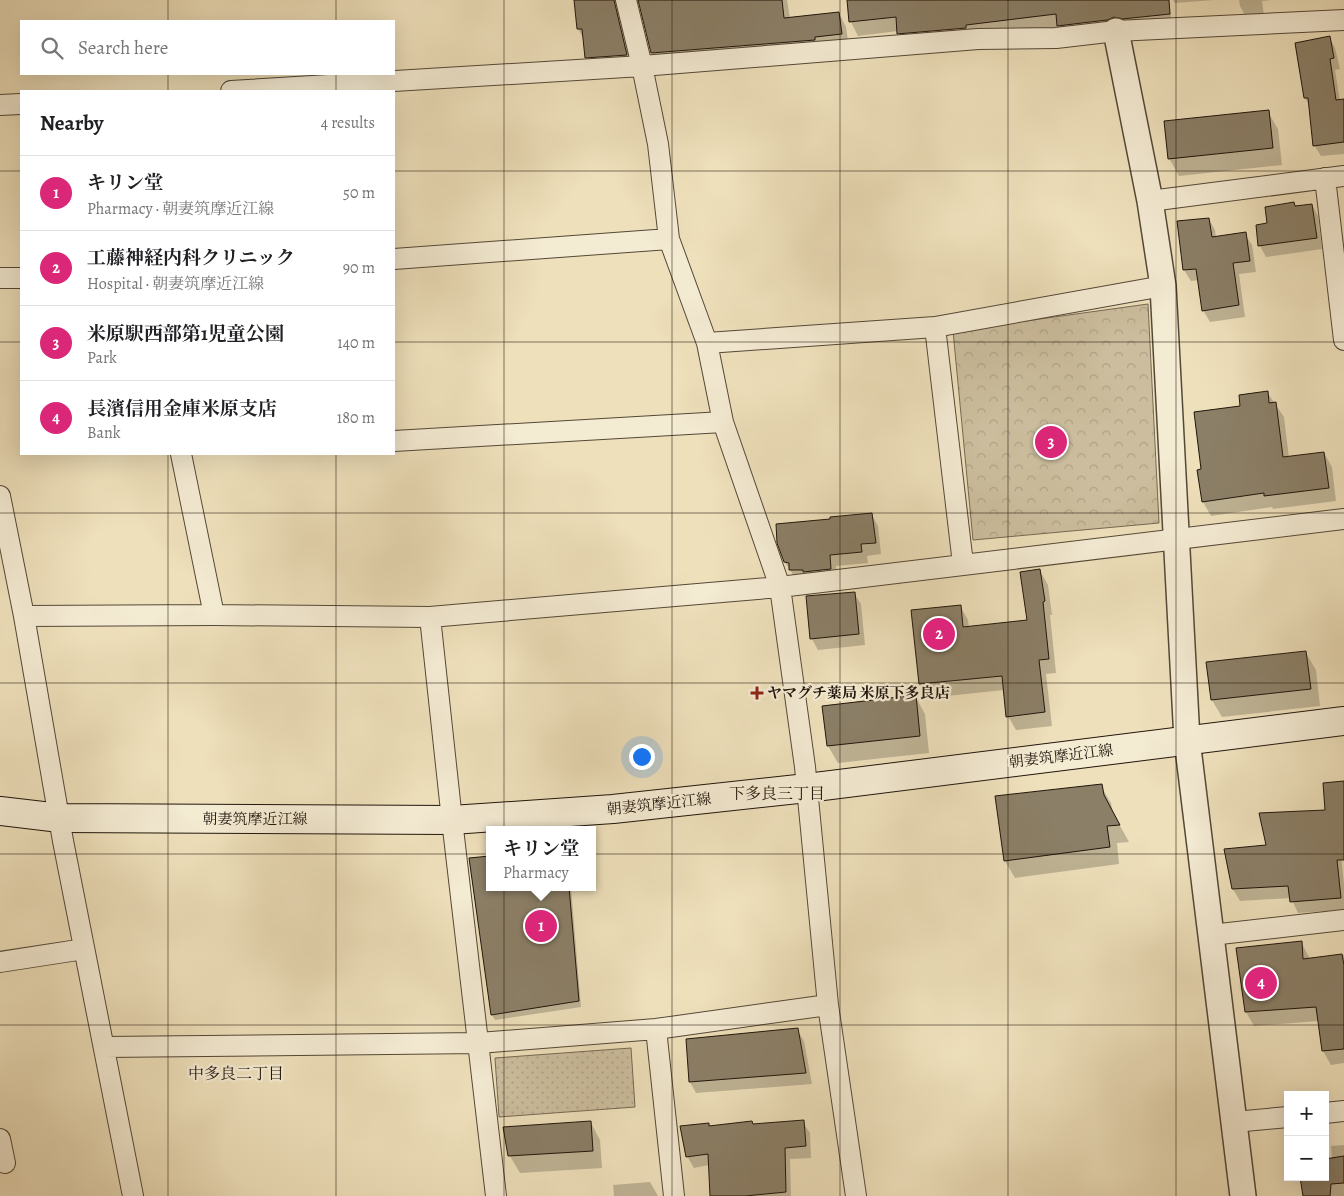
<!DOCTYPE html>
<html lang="en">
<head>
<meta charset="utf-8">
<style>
  :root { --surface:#fff; --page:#f6f6f6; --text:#202124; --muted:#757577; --line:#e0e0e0; --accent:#db2777 }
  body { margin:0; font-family:Alegreya,"Noto Serif JP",serif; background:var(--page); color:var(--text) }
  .controls { position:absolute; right:15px; bottom:15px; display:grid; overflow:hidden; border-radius:0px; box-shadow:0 5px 20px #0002 }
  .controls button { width:45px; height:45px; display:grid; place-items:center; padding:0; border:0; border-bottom:1px solid var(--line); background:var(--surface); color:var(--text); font:25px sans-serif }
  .you { position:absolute; left:641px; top:756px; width:18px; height:18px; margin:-12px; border:4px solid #fff; border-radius:50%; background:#1a73e8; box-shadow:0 0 0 8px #1a73e833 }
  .badge { display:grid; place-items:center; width:32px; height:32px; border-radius:50%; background:var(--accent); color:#fff; font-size:16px; font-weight:700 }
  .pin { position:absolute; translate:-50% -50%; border:2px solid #fff; box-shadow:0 1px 5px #0006 }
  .popup { position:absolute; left:486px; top:826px; width:110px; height:65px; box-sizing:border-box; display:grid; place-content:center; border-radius:0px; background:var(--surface); filter:drop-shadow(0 1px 4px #0005); font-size:16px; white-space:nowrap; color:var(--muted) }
  .popup b { font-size:19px; color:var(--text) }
  .popup::after { content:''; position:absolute; left:50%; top:100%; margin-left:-10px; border:10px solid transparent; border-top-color:var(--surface) }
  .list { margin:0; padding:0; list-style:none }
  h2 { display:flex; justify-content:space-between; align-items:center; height:65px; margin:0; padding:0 20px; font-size:21px }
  h2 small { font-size:16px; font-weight:400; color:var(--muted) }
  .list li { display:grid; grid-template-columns:32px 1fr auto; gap:15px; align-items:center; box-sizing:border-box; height:75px; padding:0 20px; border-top:1px solid var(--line) }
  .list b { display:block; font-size:19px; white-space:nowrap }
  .list p { margin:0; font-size:16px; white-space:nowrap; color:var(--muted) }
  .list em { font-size:16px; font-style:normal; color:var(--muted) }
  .icon { flex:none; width:28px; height:28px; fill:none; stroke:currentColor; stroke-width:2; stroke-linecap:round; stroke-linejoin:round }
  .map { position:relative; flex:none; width:1344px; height:1196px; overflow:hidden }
  .search { position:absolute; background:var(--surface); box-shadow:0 5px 20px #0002; left:20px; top:20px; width:375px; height:55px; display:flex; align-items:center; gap:12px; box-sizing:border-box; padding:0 18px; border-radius:0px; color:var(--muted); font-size:19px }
  .panel { position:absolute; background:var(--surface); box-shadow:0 5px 20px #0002; left:20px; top:90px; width:375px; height:365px; border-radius:0px }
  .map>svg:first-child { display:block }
  .park { fill:url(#park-crowns); stroke:#766954 }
  .garden { fill:url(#garden-dots); stroke:#766954 }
  .shadow { fill:#0003 }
  .building { fill:#8b7f67; stroke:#20150b }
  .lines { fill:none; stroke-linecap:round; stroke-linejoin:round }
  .minor-casing { stroke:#544837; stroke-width:22 }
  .tertiary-casing { stroke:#544837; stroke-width:28 }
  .secondary-casing { stroke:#20150b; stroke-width:30 }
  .minor { stroke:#f4ebd3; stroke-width:20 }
  .tertiary { stroke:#f4ebd3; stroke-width:25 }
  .secondary { stroke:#f4ebd3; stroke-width:28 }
  .grid { fill:none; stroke:#20150b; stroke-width:1; stroke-opacity:0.55 }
  .poi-dot { fill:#8f2418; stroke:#f4ebd3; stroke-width:2 }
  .labels { text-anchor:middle; stroke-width:4.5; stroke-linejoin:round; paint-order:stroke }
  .poi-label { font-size:15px; font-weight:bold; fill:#20150b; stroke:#f4ebd3; text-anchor:start }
  .street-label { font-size:15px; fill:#20150b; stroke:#f4ebd3 }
  .neighbourhood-label { font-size:16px; fill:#20150b; stroke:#f4ebd3 }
</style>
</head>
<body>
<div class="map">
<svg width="1344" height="1196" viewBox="0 0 1344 1196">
  <defs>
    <pattern id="park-crowns" width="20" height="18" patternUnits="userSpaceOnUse" patternTransform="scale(1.25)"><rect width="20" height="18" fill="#cbbd9d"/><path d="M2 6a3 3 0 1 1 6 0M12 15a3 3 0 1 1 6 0" fill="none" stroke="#aea286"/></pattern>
    <pattern id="garden-dots" width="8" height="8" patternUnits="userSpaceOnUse" patternTransform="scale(1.25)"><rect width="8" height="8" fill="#cbbd9d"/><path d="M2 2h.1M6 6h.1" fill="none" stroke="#aea286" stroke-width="1.8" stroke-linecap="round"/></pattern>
  </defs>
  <rect width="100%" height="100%" fill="#eee0bb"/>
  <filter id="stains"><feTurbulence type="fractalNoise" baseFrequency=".004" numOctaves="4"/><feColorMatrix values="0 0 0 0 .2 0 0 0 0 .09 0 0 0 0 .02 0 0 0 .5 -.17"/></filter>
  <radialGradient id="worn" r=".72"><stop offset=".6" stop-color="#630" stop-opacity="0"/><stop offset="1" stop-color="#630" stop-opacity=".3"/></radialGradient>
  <path class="park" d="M1148,304l11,219 -186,17 -20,-209z"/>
  <path class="garden" d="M631,1048l4,59 -136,10 -4,-59z"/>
  <path class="shadow" d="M575,0h212l3,18 49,-5 7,14 3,21 -189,19 -8,-14 -13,-51h-7l2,66 -40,3 -7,-14 -3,-18 -6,-10z
    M848,0h321l3,25 -266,22 -8,-16 -40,5 -7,-14z
    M1173,0h41l-39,3z
    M1239,0h33l-10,1 2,15 -18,1 -6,-11z
    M1329,37l6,11 5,21 -5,1 5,31h4v53l-23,2 -7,-11 -4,-39 -5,-8 -9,-54z
    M1268,112l10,17 4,36 -103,11 -10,-18z
    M1312,205l6,11 4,33 -56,8 -6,-11 8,-22 28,-17z
    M1209,219l6,11 1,8 29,-4 7,11 4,27 -17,2 6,43 -35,5 -7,-12 -4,-30 -8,1 -7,-11z
    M1267,392l17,25 5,41 35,-5 8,14 4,34 -63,8 -1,-2 -61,9 -8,-14 -4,-31h3l40,-64z
    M872,515l6,11 3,28 -14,2 1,7 -32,3 1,14 -40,1 -12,-19z
    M1040,571l8,14 4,30h-2l6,58 -10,1 6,52 -36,4 -8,-14 -4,-26 -76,8 -8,-14 -7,-73 47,-5 8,14 1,8 59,-7z
    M854,593l7,11 4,41 -47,5 -6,-11z
    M1306,653l10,17 4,36 -98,11 -10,-17 -4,-37z
    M915,696l10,18 4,39 -91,10 -10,-17 -5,-39z
    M1344,782v55h-5l5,47v26l-46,3 -7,-15 -51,3 -7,-12 35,-42 58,-36z
    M1101,786l10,17 2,10 16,29 -12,1 2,21 -104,14 -10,-17 -9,-64z
    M490,887h81l10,120 -86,13 -3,-5z
    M1301,942l9,17 34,-4v108l-13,2 -8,-14 -4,-30 -65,5 -8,-14 -8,-63z
    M797,1030l7,11 8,43 -116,9 -6,-11z
    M803,1122l7,11 1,25 -21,1 1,37h-80l-2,-31 -15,3 -7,-12 21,-32 2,3z
    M591,1123l9,17 2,28 -82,5 -10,-17z
    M1344,1145v51h-40l21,-19 7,-18 -1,-13z
    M650,1182l8,14h-44l-1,-11z"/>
  <path class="building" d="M574,0h40l13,55 -42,3 -3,-29h-5z
    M638,0h144l2,18 55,-6 3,22 -27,3v3l-164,13z
    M847,0h322l1,14 -48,5 -8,-2 -7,3 -50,6 -1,-12 -90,11v3l-69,6 -1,-17 -47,5z
    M1330,36l4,22 -4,1 6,41 8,-1v43l-31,4 -5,-48h-4l-9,-55z
    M1269,110l4,38 -105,11 -4,-38z
    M1294,202l1,4 17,-2 5,34 -59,8 -2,-21 11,-2 -2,-16z
    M1209,218l3,19 34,-5 4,29 -17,2 6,42 -37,6 -6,-42 -13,1 -6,-49z
    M1268,391l1,12 7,-1 7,55 41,-5 5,36 -65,8v-3l-62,9 -5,-32 4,-1 -7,-57 46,-6 -1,-11z
    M872,513l4,30 -15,1 1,8 -32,3 1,14 -28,3v-2h-14v-7l-5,-1 -7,-19 -1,-19 54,-5v-2z
    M1040,569l5,32 -2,1 6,57 -10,1 6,52 -39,5 -4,-41 -83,8 -8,-74 50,-5 2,22 64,-7 -7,-48z
    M855,592l4,42 -49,5 -4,-43z
    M1306,651l5,38 -100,11 -5,-38z
    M916,695l4,41 -93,10 -5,-40z
    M1344,781v79h-7l4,38 -51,4 -2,-16 -56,3 -8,-40 42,-4 -7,-32 66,-3 -2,-27z
    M1102,784l2,11 16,30 -13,1 3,21 -106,14 -9,-65z
    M490,856v31h79l10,114 -88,14 -22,-157z
    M1302,941l1,18 39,-5 2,11v84l-22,2 -6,-44 -71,5 -9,-64z
    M798,1028l8,45 -117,9 -3,-43z
    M804,1120l2,26 -21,2 1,44 -41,4h-35l-2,-42 -22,3 -6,-31 29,-3v3l43,-5 1,3z
    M591,1121l2,30 -85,5 -5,-29z
    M1344,1156v27l-13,1 -1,12h-27l-3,-19h25v-18z"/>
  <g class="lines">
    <g class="minor-casing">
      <path id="minor" d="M626,0l16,66 16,78 11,95 38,104 16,79 57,165 25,180 23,238 28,191
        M231,91l411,-25 336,-27 78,-1 60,-7 228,-11
        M0,105l21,-1
        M1325,178l19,162
        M1150,201l194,-25
        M394,259l275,-20
        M0,278h21
        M935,327l28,237
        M707,343l228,-16 228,-41
        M394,441l329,-19
        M181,454l33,161
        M0,496l24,120 39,225 70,355
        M24,616l190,-1 216,2 350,-30 564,-68
        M430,617l22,203 44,376
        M1211,935l133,-15
        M0,962l84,-13
        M656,1029l18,167
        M104,1047l375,-4 177,-14 172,-24
        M1325,1113l19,-2
        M1234,1122l54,-5
        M0,1139l5,24"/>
    </g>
    <g class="tertiary-casing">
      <path id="tertiary" d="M1116,31l34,170 13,85 24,454 56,456"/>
    </g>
    <g class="secondary-casing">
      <path id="secondary" d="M0,811l60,7 392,2 161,-11 194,-21 537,-67"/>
    </g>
    <use href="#minor" class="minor"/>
    <use href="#tertiary" class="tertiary"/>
    <use href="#secondary" class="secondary"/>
  </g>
  <path class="grid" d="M168,0v21M336,0v21M504,0v1196M672,0v1196M840,0v1196M1008,0v1196M1176,0v1196M168,74v17M336,74v17M0,171h21M394,171h950M0,342h21M394,342h950M168,454v742M336,454v742M0,513h1344M0,683h1344M0,854h1344M0,1025h1344"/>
  <path class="poi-dot" d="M754.5 685.5h5v5h5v5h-5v5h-5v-5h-5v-5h5z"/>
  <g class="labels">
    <g class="poi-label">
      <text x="767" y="698">ヤマグチ薬局 米原下多良店</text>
    </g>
    <g class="street-label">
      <text transform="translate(1061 756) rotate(-7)" y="5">朝妻筑摩近江線</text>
      <text transform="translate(659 804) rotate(-6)" y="5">朝妻筑摩近江線</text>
      <text x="255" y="824">朝妻筑摩近江線</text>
    </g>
    <g class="neighbourhood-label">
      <text x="777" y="799">下多良三丁目</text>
      <text x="236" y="1079">中多良二丁目</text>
    </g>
  </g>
  <rect width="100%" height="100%" filter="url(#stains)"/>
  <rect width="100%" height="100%" fill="url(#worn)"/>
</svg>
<div class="controls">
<button>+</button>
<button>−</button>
</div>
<div class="you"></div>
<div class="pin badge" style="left:541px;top:926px">1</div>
<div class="popup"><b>キリン堂</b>Pharmacy</div>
<div class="pin badge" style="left:939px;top:634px">2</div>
<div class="pin badge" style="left:1051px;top:442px">3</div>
<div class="pin badge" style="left:1261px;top:983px">4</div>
<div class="search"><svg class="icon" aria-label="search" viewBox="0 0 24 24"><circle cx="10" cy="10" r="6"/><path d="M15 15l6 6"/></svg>Search here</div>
<section class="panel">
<h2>Nearby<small>4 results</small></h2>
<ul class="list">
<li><span class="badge">1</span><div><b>キリン堂</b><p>Pharmacy · 朝妻筑摩近江線</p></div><em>50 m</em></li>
<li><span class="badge">2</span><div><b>工藤神経内科クリニック</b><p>Hospital · 朝妻筑摩近江線</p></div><em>90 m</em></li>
<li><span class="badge">3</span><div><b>米原駅西部第1児童公園</b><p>Park</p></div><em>140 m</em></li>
<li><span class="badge">4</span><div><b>長濱信用金庫米原支店</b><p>Bank</p></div><em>180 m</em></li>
</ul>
</section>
</div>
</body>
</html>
